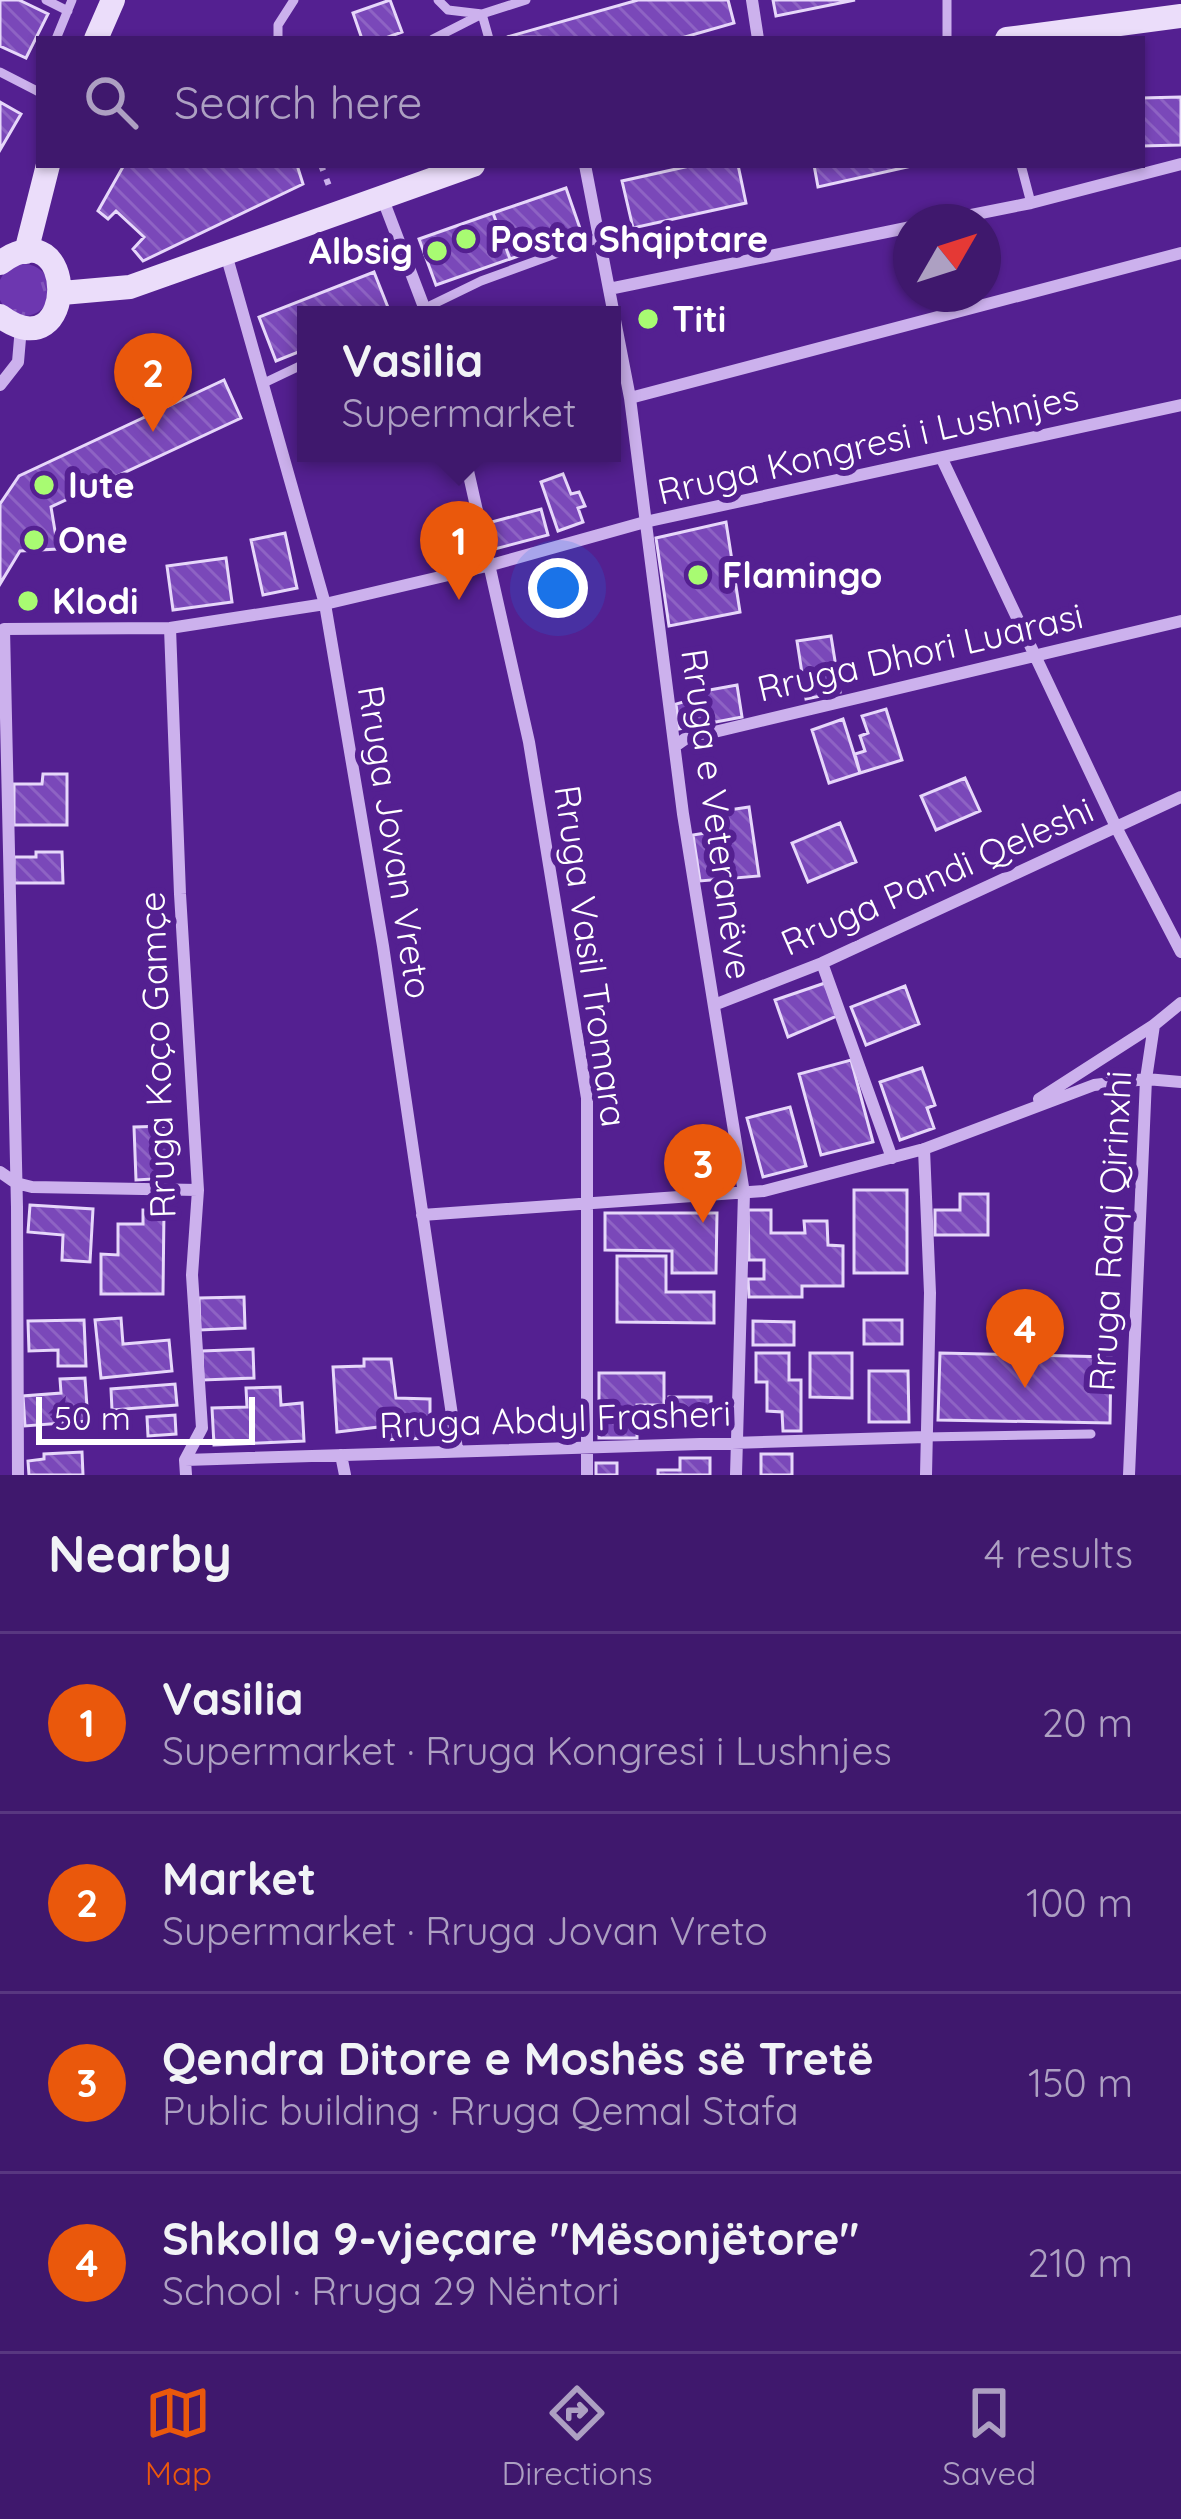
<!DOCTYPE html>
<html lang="en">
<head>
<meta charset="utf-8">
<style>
  :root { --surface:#3f186d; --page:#462172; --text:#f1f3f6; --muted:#ada0c2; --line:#583780; --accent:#ea580c }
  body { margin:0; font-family:Quicksand,sans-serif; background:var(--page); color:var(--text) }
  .compass { position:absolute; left:893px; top:204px; width:108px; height:108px; border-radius:50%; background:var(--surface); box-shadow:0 3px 9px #0004; rotate:51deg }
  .scale { position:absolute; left:36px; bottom:30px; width:219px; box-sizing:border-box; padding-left:12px; border:6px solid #fff; border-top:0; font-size:33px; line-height:42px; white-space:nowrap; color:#fff; -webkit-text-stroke:9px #542091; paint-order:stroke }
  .you { position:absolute; left:558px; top:588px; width:42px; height:42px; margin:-30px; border:9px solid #fff; border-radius:50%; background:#1a73e8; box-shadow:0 0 0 18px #1a73e833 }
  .badge { display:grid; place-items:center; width:78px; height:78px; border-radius:50%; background:var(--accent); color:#fff; font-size:39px; font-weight:700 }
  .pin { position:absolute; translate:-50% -99px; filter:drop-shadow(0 3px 6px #0008) }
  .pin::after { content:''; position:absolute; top:63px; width:42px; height:36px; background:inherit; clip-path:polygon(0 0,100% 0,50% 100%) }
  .popup { position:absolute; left:297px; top:306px; width:324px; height:156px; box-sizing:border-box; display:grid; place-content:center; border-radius:0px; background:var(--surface); filter:drop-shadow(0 3px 9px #0005); font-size:39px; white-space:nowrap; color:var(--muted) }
  .popup b { font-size:45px; color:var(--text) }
  .popup::after { content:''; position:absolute; left:50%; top:100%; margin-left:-24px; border:24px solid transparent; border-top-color:var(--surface) }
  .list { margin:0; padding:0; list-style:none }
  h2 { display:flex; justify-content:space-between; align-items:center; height:156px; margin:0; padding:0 48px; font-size:51px }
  h2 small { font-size:39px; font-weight:400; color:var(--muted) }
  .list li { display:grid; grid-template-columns:78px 1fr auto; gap:36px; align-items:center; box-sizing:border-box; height:180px; padding:0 48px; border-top:3px solid var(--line) }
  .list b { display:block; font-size:45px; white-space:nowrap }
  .list p { margin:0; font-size:39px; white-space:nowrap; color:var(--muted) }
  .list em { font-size:39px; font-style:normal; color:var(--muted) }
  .icon { flex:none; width:66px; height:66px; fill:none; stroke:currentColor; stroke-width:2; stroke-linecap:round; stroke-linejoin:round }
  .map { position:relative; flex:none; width:1181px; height:1475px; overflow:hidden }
  .search { position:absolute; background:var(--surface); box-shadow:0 3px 9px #0004; left:36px; right:36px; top:36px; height:132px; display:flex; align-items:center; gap:30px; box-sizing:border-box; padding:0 42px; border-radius:0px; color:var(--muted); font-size:45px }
  .sheet { height:876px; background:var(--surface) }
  nav { display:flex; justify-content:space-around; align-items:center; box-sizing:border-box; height:168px; border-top:3px solid var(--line); background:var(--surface); font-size:33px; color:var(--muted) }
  nav a { display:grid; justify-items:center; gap:6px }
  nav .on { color:var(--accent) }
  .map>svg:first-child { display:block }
  .grass { fill:url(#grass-tufts) }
  .building { fill:url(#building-back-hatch); stroke:#e6d7fa; stroke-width:3 }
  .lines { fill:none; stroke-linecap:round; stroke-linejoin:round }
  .path { stroke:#ccb1ed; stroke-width:6; stroke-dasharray:6 9; stroke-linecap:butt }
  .lane { stroke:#ccb1ed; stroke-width:9 }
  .street { stroke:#ccb1ed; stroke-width:12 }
  .secondary { stroke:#ebddfa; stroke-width:24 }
  .poi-dot { fill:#a8fb72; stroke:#542091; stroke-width:4.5 }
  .labels { text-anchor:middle; stroke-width:12; stroke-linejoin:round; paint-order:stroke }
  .poi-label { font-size:36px; font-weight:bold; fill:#fff; stroke:#542091; text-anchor:start }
  .street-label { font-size:36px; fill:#fff; stroke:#542091 }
</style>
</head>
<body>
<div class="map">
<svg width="1181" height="1475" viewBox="0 0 1181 1475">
  <defs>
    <pattern id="grass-tufts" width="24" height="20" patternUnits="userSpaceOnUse" patternTransform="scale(3)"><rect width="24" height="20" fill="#6d37b0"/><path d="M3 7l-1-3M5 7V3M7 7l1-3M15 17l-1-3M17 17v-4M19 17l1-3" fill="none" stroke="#8355bc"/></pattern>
    <pattern id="building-back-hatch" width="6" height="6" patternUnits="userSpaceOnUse" patternTransform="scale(3)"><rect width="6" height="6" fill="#7a48b9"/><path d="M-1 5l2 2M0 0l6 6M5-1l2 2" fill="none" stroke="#8e63c4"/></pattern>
  </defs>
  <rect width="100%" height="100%" fill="#542091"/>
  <path class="grass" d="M-2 290a26 26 0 1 1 52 0a26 26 0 1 1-52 0Z"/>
  <path class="building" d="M0,0h19l29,14 -22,44 -26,-12z
    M390,0l12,32 -19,7h-21l-9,-26z
    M638,0h90l6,23 -56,16 -171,-2z
    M773,0h82l-79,16z
    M1181,97v48l-39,1v-48z
    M0,102l21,12 -21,36z
    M124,165h173l6,19 -160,77 -10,-12 11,-12 -28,-26 -8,8 -10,-8z
    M694,165h44l8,38 -113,25 -11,-47z
    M814,165h102l-98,22z
    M566,188l16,46 -72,25 -17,-46z
    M493,213l17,46 -74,26 -17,-46z
    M374,272l17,43h-85v34l-30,12 -17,-44z
    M224,380l17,38 -190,89 7,42 -38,2 -20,33v-80l19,-28z
    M563,474l8,20 8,-2 6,14 -7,2 5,14 -25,9 -17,-49z
    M541,509l7,26 -57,15 -7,-26z
    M726,522l14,90 -71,14 -13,-88z
    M285,533l12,55 -34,7 -12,-55z
    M226,558l6,44 -59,8 -6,-44z
    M831,636l9,56 -34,7 -9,-58z
    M737,685l5,32 -63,12 -3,-25 18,-5 -1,-6z
    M886,709l16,51 -42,13 -5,-19 10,-3 -5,-15 8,-3 -6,-17z
    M843,719l17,54 -31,10 -17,-53z
    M43,774h24v51h-53v-41h28z
    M965,778l15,33 -44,19 -15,-34z
    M749,807l10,69 -59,5 -7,-46 31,-5 -2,-19z
    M840,823l16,39 -48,20 -16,-39z
    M36,852h26l1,31h-49v-26h22z
    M825,983l12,33 -49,21 -13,-37z
    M905,986l14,38 -53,21 -15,-38z
    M851,1060l22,82 -52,13 -22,-81z
    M922,1068l13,37 -8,3 7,20 -34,12 -20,-58z
    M790,1107l16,59 -43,11 -16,-59z
    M167,1126l3,52 -34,2 -2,-53z
    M854,1190h53v83h-53z
    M960,1194h28v41h-53v-25h25z
    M30,1205l63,4 -3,53 -28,-2 1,-25 -35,-3z
    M143,1210h21l-1,84h-62v-40l17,1v-31h25z
    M748,1210h23v23h34l-1,-12h23l1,24 15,1v40h-41v11h-53l-1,-18h16v-19h-15z
    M605,1213h112l-1,60h-44v-22l-67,-1z
    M617,1256h49v36h48v31l-97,-1z
    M244,1297l1,31 -45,2 -1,-32z
    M121,1318l2,26 46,-4 3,31 -71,7 -6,-58z
    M84,1320l2,46h-28v-16l-29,1 -1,-30z
    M864,1320h38v24h-38z
    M753,1321l41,1v23h-41z
    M253,1349l1,29 -51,2 -1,-29z
    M756,1353h33v27h12v51h-18l-1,-19 -15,-1v-29h-11z
    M810,1353h42v45l-42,-1z
    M940,1353l171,4 -1,66 -172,-3z
    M364,1359h27l5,39 34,1v39l-49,2 -2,-13 -42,5 -4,-65 31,-1z
    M869,1371h39l1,51h-40z
    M599,1373h65v32h-27v33h-38z
    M85,1378l3,43 -63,5 -2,-30 38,-3 -1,-14z
    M175,1384l2,21 -65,5 -1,-21z
    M280,1387l1,18 21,-2 2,38 -90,4 -2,-37 35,-1 -1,-19z
    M669,1397h42v30h-42z
    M175,1415l1,19 -28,2 -1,-19z
    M82,1452l1,23h-54l-1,-14 16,-2v-5z
    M761,1454h31v21h-31z
    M680,1458h30v17h-52v-5h22z
    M596,1463h21v12h-21z"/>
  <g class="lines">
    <path class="path" d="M321,165l10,26"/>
    <path class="lane" d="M46,0l22,11
      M438,0l10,10 34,4
      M947,0v39
      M482,14l7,25
      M56,39l16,-39
      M278,39v-14l16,-25
      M433,39l49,-25 44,-14
      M0,72l39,20
      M1021,165l10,38
      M411,315l70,-34 118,-43
      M264,383l42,-20
      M926,1437l165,-3"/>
    <path class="street" d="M752,0l6,39
      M585,165l45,233 53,416 61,379 -8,282
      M382,197l45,118
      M936,222l95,-19 150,-39
      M226,254l99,350 58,342 74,503
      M609,289l302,-62
      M0,385l18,-23 3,-35
      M630,398l551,-145
      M464,453l65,289 58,356v377
      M942,459l175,370 64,123
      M170,628l10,266 18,296 -6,85 10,153 -17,32 1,15
      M4,629l166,-1 155,-24 166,-39 154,-43 536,-117
      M4,629l13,578 1,268
      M675,746l10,-7 496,-118
      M822,963l70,195
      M714,1005l108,-42 359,-166
      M1039,1099l115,-74
      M924,1149l6,144 -4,182
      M0,1172l16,11 16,4 166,3
      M422,1215l342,-24 160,-42 170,-64 52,-6 35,3
      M341,1455l4,20
      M185,1460l741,-23
      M1129,1475l17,-396 8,-54 27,-22"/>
    <path class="secondary" d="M96,39l17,-39
      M1007,39l174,-23
      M26,252l22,-87
      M0,263c79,-58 79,111 0,53
      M62,293l68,-6 343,-122"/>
  </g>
  <g class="poi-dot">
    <circle cx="466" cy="239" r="12"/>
    <circle cx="437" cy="251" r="12"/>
    <circle cx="648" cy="319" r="12"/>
    <circle cx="44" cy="485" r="12"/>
    <circle cx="34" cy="540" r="12"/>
    <circle cx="698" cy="575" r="12"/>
    <circle cx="28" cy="601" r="12"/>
  </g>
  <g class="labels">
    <g class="poi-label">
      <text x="490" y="252">Posta Shqiptare</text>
      <text x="413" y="264" text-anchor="end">Albsig</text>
      <text x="672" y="332">Titi</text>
      <text x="68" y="498">Iute</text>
      <text x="58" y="553">One</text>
      <text x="722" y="588">Flamingo</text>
      <text x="52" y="614">Klodi</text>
    </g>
    <g class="street-label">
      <text transform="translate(868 444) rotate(-13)" y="13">Rruga Kongresi i Lushnjes</text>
      <text transform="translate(920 652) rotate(-13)" y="13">Rruga Dhori Luarasi</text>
      <text transform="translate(717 814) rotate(82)" y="13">Rruga e Veteranëve</text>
      <text transform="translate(395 842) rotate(81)" y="13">Rruga Jovan Vreto</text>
      <text transform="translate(937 876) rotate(-24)" y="13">Rruga Pandi Qeleshi</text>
      <text transform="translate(591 956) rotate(82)" y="13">Rruga Vasil Tromara</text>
      <text transform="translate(157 1055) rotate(-92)" y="13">Rruga Koço Gamçe</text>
      <text transform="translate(1110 1231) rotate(-87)" y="13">Rruga Raqi Qirinxhi</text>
      <text transform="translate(555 1419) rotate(-2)" y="13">Rruga Abdyl Frasheri</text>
    </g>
  </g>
</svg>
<svg class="compass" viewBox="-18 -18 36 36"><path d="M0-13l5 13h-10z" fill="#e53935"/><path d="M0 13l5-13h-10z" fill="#ada0c2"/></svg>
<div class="scale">50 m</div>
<div class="you"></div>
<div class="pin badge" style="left:459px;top:600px">1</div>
<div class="popup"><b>Vasilia</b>Supermarket</div>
<div class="pin badge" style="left:153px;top:432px">2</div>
<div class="pin badge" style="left:703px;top:1223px">3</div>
<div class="pin badge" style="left:1025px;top:1388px">4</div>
<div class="search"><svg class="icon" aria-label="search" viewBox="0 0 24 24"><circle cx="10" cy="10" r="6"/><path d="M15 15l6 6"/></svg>Search here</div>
</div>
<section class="sheet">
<h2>Nearby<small>4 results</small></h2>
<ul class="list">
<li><span class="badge">1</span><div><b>Vasilia</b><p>Supermarket · Rruga Kongresi i Lushnjes</p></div><em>20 m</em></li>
<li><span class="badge">2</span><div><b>Market</b><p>Supermarket · Rruga Jovan Vreto</p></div><em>100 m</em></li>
<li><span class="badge">3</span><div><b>Qendra Ditore e Moshës së Tretë</b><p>Public building · Rruga Qemal Stafa</p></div><em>150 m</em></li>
<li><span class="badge">4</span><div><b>Shkolla 9-vjeçare &quot;Mësonjëtore&quot;</b><p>School · Rruga 29 Nëntori</p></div><em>210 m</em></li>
</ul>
</section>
<nav>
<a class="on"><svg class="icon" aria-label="map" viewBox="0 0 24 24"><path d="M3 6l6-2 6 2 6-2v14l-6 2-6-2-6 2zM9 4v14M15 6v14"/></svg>Map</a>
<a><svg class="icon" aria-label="directions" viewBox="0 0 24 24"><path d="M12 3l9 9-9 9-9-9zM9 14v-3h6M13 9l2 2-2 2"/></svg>Directions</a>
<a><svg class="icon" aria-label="saved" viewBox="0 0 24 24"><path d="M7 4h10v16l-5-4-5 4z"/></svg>Saved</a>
</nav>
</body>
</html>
